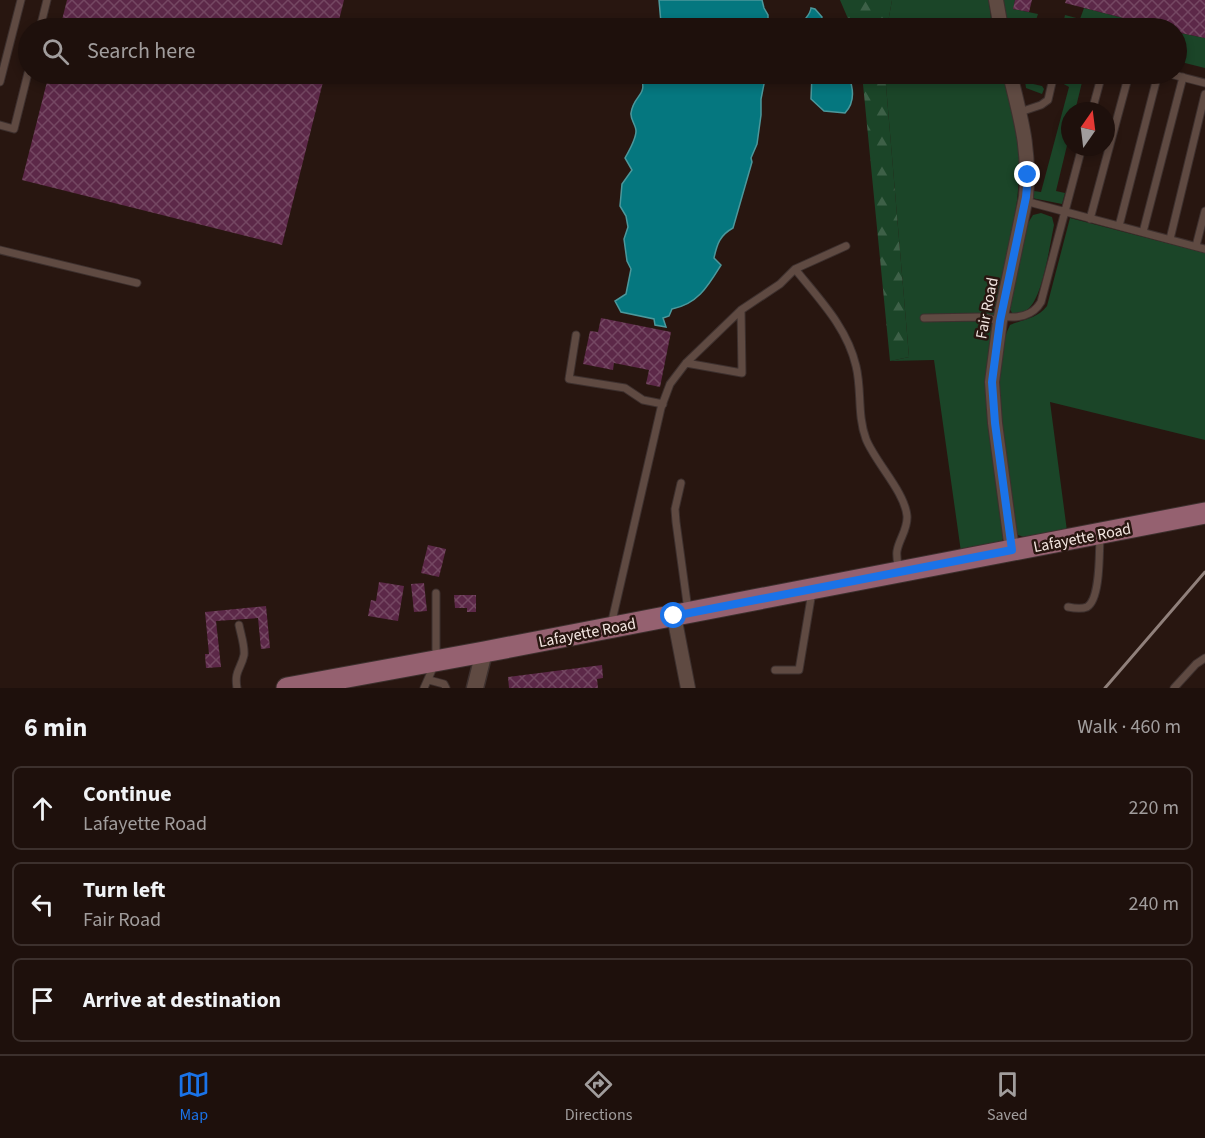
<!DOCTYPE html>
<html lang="en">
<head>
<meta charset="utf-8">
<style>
  :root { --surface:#1e100c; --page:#261915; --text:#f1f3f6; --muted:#a19d9d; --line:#3c302d; --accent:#1a73e8 }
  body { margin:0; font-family:"Source Sans 3",sans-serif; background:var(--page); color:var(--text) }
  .compass { position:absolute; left:1061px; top:102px; width:54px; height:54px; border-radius:50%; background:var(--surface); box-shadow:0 3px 9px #0003; rotate:14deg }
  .stop { position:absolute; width:18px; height:18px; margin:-14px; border:4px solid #1a73e8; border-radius:50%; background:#fff }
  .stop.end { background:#1a73e8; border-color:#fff; box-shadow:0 2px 6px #0008 }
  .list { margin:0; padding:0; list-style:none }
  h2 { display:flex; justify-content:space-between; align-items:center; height:78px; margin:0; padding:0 24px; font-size:26px }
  h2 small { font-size:20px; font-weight:400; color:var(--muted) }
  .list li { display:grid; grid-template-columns:39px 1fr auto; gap:18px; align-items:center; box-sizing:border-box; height:84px; margin:0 12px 12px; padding:0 12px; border:2px solid var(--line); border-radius:9px }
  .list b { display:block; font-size:22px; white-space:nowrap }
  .list p { margin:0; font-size:20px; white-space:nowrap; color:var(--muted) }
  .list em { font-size:20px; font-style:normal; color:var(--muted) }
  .icon { flex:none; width:33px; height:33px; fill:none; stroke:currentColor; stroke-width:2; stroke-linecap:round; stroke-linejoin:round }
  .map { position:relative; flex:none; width:1205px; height:688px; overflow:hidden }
  .search { position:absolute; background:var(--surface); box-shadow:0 3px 9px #0003; left:18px; right:18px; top:18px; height:66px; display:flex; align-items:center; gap:15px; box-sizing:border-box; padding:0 21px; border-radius:33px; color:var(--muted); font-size:22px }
  .sheet { height:366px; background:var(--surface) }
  nav { display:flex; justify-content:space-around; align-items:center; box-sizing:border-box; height:84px; border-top:2px solid var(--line); background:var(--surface); font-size:16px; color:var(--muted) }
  nav a { display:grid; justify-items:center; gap:3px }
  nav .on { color:var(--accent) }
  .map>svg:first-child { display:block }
  .green { fill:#1b4528 }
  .forest { fill:url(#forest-firs) }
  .water { fill:#05777f; stroke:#4c989c; stroke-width:1.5 }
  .building { fill:url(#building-cross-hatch) }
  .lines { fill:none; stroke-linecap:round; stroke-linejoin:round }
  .service-casing { stroke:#3d302e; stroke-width:9 }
  .minor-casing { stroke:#3d302e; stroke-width:16 }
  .tertiary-casing { stroke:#3d302e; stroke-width:19 }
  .primary-casing { stroke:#3d302e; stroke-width:23 }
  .service { stroke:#5f4a42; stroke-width:7 }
  .minor { stroke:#5f4a42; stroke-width:14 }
  .tertiary { stroke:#5f4a42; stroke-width:16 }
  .primary { stroke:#956170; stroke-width:21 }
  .rail { stroke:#90807b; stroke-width:3 }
  .route { stroke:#1a73e8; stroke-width:8 }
  .labels { text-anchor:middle; stroke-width:5; stroke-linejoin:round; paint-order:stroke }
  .street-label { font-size:16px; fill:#f2e5e0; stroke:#281610 }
</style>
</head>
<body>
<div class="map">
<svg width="1205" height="688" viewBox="0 0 1205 688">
  <defs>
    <pattern id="forest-firs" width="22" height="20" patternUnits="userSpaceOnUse" patternTransform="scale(1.5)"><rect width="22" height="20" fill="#1b4528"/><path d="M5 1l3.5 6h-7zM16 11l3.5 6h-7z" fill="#3d6047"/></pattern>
    <pattern id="building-cross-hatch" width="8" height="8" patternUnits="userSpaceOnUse" patternTransform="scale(1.5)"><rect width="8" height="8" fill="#5c2848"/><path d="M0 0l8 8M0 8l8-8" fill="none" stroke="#744762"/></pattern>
  </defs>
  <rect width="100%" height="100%" fill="#281610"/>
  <path class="green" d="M892,0h97l3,28h-105z
    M1003,0h12l-2,9 25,5 -3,9h-3l-1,5h-22z
    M1084,8l51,13 -1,7h-72l3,-13 15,4z
    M1180,33l25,5v30l-28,-7v-16z
    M885,74h118l8,25 9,54v15l-3,33 -26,148 13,187 -4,9 -39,7 -27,-192 -44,1 19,-4z
    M1024,74h4l1,9 13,3 2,3 -2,5 -16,-6z
    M1063,74h21l-9,37h-5v22l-14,58 9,2 -3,11 -30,-6 2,-7 7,1 28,-105 -7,-4 -1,-5z
    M1041,213l11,4 2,8c-4,19 -11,69 -24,82 -5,6 -11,6 -18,6l-3,-6 19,-84 5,-8z
    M1070,218l135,35v187l-155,-38 17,129 -37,8 -12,-4 -3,-8c-6,-50 -28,-159 -5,-202 14,-6 27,-6 37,-19z"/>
  <path class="forest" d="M840,0h52l-5,28h-35z
    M862,74h23l24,283 -19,4z"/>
  <path class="water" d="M659,0h103l2,8 4,7v13h-111l4,-5z
    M811,8l4,1 7,8 -1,7 -4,4h-16c1,-9 9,-11 10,-20z
    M640,74h126l-5,25v16l-4,29 -6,14 1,4 -19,66c-13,7 -16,16 -19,30l7,7c-13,21 -23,39 -49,44l-3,7 -6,2 3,9 -11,-2 -1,-6 -33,-7 -6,-11 11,-7 5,-25 -4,-8 -3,-22 4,-12 -2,-11 -6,-10 2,-22 10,-14 -7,-12c4,-7 11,-19 11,-27 0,-6 -6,-12 -5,-18 3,-20 18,-16 9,-39z
    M812,74h36c5,13 8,27 -3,39l-21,-2 -13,-12z"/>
  <path class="building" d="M67,0h277l-7,28h-277z
    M1015,0h17l-3,12 -16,-3z
    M1066,0h139v38l-29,-6v-4h-42l1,-7 -70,-18z
    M49,74h276l-43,171 -260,-65z
    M601,318l70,14 -11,55 -14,-3 3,-14 -35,-7 -1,7 -30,-6 7,-33 8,1z
    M428,545l18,4 -7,28 -18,-4z
    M379,582l25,4 -6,35 -30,-5 3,-16 5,1z
    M424,583l3,28 -13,1 -3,-28z
    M454,595h22v17h-9v-4h-12z
    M266,606l4,42 -9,1 -3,-31 -42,3 5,46 -15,1 -1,-14h4l-4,-42z
    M602,665l1,13 -6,1 1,9h-89l-1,-11z"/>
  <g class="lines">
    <g class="service-casing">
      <path id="service" d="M40,28l7,-28
        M1170,74l35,9
        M0,82l21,-82
        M1092,111l10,-37
        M1020,112l21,-7 7,-5 6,-26
        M0,125l14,4 14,-56
        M1025,201l180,48
        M1090,219l39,-145
        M1119,226l39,-152
        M1143,232l40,-155
        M1170,239l35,-145
        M1196,246l9,-35
        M0,250l137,33
        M795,269c24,30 52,58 61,97 6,24 1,49 10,73 9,23 39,53 41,77 1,13 -8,23 -10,35 -1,6 1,13 2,19
        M1001,316c16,3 32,0 40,-14l41,-155
        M924,318l58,-1 18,4
        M576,335l-7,44 56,9 18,12 20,4
        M686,363l56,10 -1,-63
        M681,483l-6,26 1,13 12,88
        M1068,607c5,1 14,2 19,0 14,-8 12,-57 13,-71
        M611,625l50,-217 9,-24 16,-21 55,-53 39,-26 15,-15 51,-23
        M775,670h24l13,-78
        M429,680l15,4 2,4
        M237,688c-3,-17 4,-19 7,-33 1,-9 -3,-20 -5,-30
        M424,688l12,-27v-68
        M1174,688l22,-24 9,-6"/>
    </g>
    <g class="minor-casing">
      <path id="minor" d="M996,0l5,28
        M1010,74c11,46 20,74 16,123l-26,124 -8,61 3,41 17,127
        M674,616l14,72"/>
    </g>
    <g class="tertiary-casing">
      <path id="tertiary" d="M475,688l9,-36"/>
    </g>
    <g class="primary-casing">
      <path id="primary" d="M287,688l197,-36 721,-139"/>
    </g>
    <use href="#service" class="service"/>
    <use href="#minor" class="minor"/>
    <use href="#tertiary" class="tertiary"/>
    <use href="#primary" class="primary"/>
    <path class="rail" d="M1105,688l100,-116"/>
  </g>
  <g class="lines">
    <path class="route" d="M674,616l338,-66 -17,-127 -3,-41 8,-61 26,-124 2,-22"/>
  </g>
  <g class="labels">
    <g class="street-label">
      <text transform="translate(986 308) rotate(-79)" y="6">Fair Road</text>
      <text transform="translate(1082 537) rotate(-11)" y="6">Lafayette Road</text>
      <text transform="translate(587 632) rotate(-11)" y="6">Lafayette Road</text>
    </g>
  </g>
</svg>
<svg class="compass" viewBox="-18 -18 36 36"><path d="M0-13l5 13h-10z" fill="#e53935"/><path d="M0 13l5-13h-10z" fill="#a19d9d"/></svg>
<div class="stop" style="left:674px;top:616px"></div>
<div class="stop end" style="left:1028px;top:175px"></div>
<div class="search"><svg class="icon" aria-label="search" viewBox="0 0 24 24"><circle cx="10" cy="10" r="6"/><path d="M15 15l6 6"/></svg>Search here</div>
</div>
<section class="sheet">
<h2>6 min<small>Walk · 460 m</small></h2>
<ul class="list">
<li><svg class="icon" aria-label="ahead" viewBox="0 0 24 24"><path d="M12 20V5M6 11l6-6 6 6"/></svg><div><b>Continue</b><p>Lafayette Road</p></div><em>220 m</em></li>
<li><svg class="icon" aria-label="left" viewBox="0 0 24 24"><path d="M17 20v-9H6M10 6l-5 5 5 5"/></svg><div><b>Turn left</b><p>Fair Road</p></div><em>240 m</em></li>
<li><svg class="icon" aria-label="arrive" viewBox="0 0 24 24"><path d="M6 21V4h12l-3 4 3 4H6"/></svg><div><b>Arrive at destination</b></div></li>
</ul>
</section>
<nav>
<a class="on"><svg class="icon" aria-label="map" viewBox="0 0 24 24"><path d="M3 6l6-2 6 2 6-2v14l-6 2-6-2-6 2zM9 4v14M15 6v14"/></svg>Map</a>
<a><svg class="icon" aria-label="directions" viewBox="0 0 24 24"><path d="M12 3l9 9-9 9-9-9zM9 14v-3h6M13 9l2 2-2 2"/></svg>Directions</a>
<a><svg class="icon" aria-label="saved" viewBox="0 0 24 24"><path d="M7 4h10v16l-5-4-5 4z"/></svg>Saved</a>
</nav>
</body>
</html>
